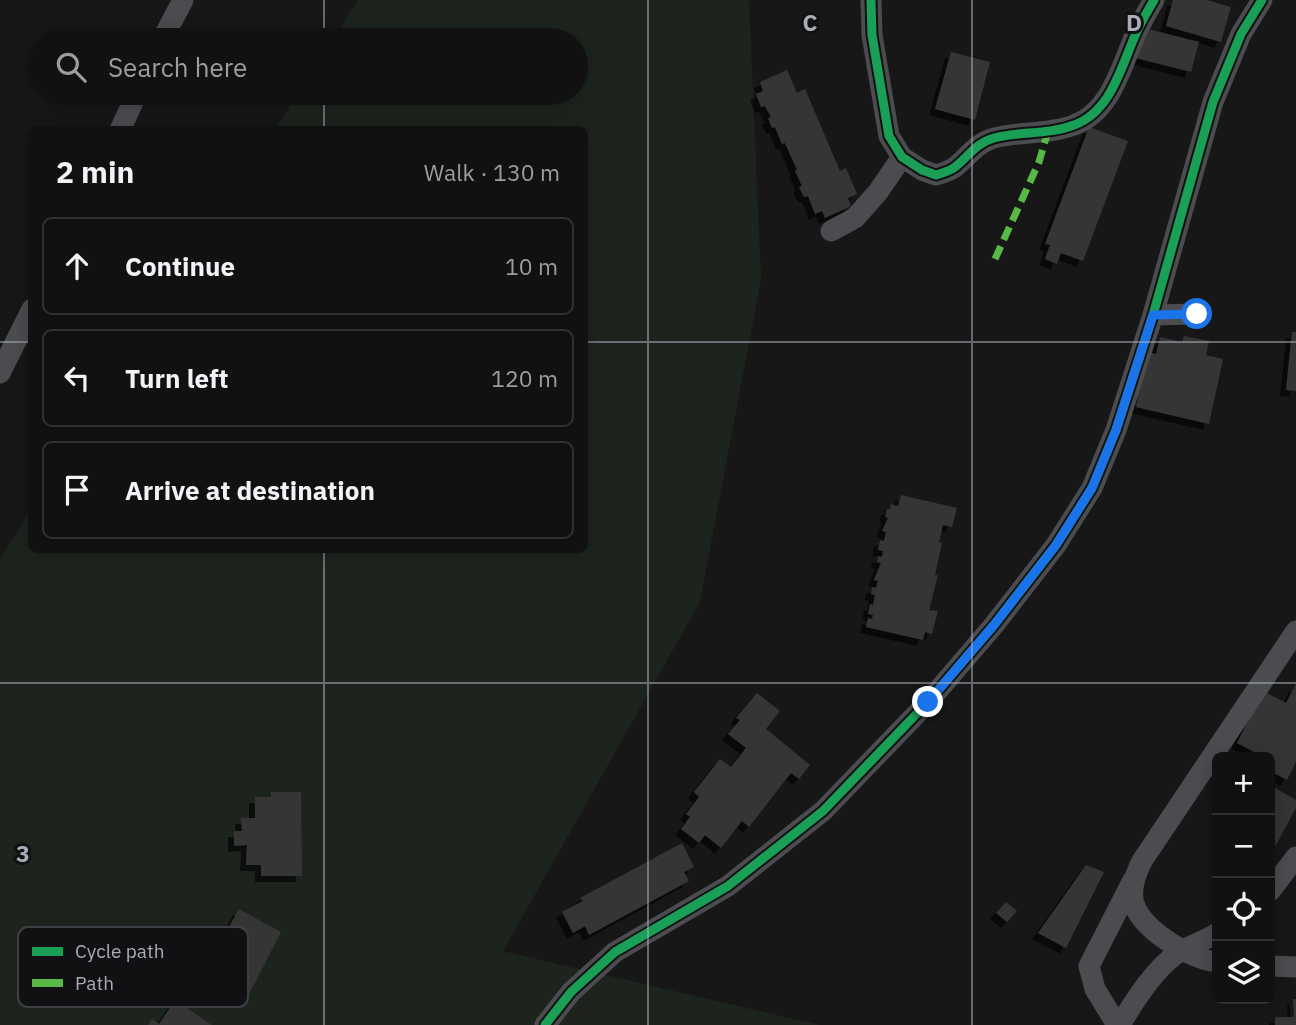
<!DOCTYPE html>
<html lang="en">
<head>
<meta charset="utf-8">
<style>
  :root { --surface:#111; --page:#1a1a1a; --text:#f1f3f6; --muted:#9c9d9f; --line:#303131 }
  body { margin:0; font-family:"IBM Plex Sans",sans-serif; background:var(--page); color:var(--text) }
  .controls { position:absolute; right:21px; bottom:21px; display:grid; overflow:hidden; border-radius:10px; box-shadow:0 4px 18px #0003 }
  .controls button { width:63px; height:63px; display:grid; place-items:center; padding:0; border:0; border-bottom:2px solid var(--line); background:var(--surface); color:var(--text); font:35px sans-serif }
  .stop { position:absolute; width:21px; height:21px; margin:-16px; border:5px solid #1a73e8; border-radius:50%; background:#fff }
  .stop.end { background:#1a73e8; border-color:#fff; box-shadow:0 2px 7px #0008 }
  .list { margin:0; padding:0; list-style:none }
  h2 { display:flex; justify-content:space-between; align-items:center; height:91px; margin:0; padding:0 28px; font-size:30px }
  h2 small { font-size:23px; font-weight:400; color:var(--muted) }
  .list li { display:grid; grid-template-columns:46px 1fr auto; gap:21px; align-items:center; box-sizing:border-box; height:98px; margin:0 14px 14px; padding:0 14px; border:2px solid var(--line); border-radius:10px }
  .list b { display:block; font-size:26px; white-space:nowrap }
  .list em { font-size:23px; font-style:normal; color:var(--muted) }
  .icon { flex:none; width:38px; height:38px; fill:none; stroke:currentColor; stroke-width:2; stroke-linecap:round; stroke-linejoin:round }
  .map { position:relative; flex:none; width:1296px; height:1025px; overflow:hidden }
  .search { position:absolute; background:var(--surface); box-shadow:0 4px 18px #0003; left:28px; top:28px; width:560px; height:77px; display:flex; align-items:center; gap:18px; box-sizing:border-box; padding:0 24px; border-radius:38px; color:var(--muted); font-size:26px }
  .panel { position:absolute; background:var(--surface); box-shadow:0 4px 18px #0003; left:28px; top:126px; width:560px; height:427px; border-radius:10px }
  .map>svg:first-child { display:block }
  .green { fill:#1d241e }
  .building { fill:#353536; filter:url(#shadow) }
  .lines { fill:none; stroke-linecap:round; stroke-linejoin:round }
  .street { stroke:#4b4c50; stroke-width:21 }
  .quiet { stroke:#58b947; stroke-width:7; stroke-dasharray:14 7; stroke-linecap:butt }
  .cycleway-casing { stroke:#111113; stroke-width:13 }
  .cycleway { stroke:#1a9f57; stroke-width:9 }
  .route { stroke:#1a73e8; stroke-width:9 }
  .grid { fill:none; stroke:#a8adb8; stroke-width:2; stroke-opacity:0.55 }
  .key { fill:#111113; stroke:#3e4045; stroke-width:2 }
  .key-label { font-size:19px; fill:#a8adb8 }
  .grid-label { font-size:23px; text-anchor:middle; font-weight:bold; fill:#a8adb8; stroke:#111113; stroke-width:6; stroke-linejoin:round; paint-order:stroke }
</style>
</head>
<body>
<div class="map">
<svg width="1296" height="1025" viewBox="0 0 1296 1025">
  <defs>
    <filter id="shadow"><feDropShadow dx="-6" dy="6" stdDeviation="0" flood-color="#0009"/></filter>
  </defs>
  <rect width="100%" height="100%" fill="#171717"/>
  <path class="green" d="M358,0h391l12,279 -61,323 -197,349 317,74h-820v-466l31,-49 1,40h552v-420l-309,-1 23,-36h278v-53h-244z"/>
  <path class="building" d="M1173,0h34l24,7 -10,35 -55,-16z
    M1148,29l51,13 -8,30 -59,-15z
    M951,52l39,10 -15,58 -40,-11z
    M787,70l10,23 8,-4 35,82 6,-3 11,26 -9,4 3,8 -26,12 -3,-7 -7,3 -7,-18 -4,1 -5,-10 3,-1 -7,-15 2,-1 -12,-27 -3,1 -7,-17 -3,1 -4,-10 3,-1 -6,-11 -4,1 -5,-13 7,-3 -3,-9z
    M1089,127l39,14 -45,120 -22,-8 -4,11 -12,-5 5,-14 -5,-1z
    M1292,332h4v59l-10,-1z
    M1184,336l25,5 -3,14 17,4 -14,65 -73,-17 11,-55 9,2 4,-17 22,5z
    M901,495l56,13 -5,19 -9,-2 -4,17 3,1 -7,32h3l-9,35 9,1 -6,23 -7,-2 -2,8 -57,-13 2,-9 4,1 1,-4 -5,-1 2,-10 3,1 2,-10 -4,-1 1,-7 4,1 2,-7 -4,-1 7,-17 -4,-1 1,-6 4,1 1,-6 -5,-1 2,-10 4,1 2,-9 -4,-1 6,-13 -3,-1 2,-8h3l1,-5 7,2z
    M1296,684v78l-9,18 -17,-9v-14h-16l2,-4 -19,-10 26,-52 23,12z
    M757,693l23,18 -14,18 44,36 -11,14 -8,-6 -42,54 -7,-6 -21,27 -16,-13 -6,8 -18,-14 9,-12 -4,-3 13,-17 -5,-5 26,-33 11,8 15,-19 -18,-14 12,-14 -4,-2z
    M1270,785l26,15v8l-26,48z
    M271,792h30l1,84h-41v-11h-15l1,-20 -13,1v-15h8l-1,-13h14v-21h16z
    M682,843l12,24 -10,5 5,9 -100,54 -4,-9 -12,7 -11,-21 21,-11 -3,-3z
    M1086,865l18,7 -38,76 -28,-15z
    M1006,902l11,9 -10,11 -11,-9z
    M239,909l42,23 -35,68 -49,-16z
    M1293,999h3v26h-21v-8h19z
    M175,1000l37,25h-64l4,-6 7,5z"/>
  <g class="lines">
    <path class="street" d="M871,0l1,35 17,101 13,21 20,13 14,5c6,-2 14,-4 19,-8 14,-11 21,-24 39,-29 26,-7 54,-3 80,-13 39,-14 48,-63 64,-96 5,-10 10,-19 16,-29
      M162,40l21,-40
      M120,130l17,-37
      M831,231l24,-13 23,-26 24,-35
      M1153,315l44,-1
      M0,373l32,-64
      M1270,891l26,-34
      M1217,962c-26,-3 -69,-29 -81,-53 -8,-16 -1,-34 6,-48l154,-230
      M1270,966l26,1
      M545,1025l26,-33 44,-40 113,-66 95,-75 105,-109 66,-77 62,-80 36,-57 24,-58 37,-115 60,-213 28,-68 21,-34
      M1117,1025l-22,-36 -6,-23 44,-86
      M1120,1025c14,-24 38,-62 63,-75 11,-6 23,-10 34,-17"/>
    <path class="quiet" d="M995,259l44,-97 9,-31"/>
    <g class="cycleway-casing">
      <path id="cycleway" d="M871,0l1,35 17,101 13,21 20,13 14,5c6,-2 14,-4 19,-8 14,-11 21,-24 39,-29 26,-7 54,-3 80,-13 39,-14 48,-63 64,-96 5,-10 10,-19 16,-29
        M545,1025l26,-33 44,-40 113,-66 95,-75 105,-109 66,-77 62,-80 36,-57 24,-58 37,-115 60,-213 28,-68 21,-34"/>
    </g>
    <use href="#cycleway" class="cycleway"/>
  </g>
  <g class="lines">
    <path class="route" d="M928,702l66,-77 62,-80 36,-57 24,-58 37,-115 44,-1"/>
  </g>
  <path class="grid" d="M324,0v40M648,0v1025M972,0v1025M324,93v37M0,342h32M584,342h712M324,550v475M0,683h1296"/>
  <rect x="18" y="927" width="230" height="80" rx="10" class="key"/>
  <rect x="32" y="947" width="31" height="9" fill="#1a9f57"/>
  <rect x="32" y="979" width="31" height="8" fill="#58b947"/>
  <g class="key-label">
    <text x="75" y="958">Cycle path</text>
    <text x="75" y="990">Path</text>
  </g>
  <g class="grid-label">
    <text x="810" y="31">C</text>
    <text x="1134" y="31">D</text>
    <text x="23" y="862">3</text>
  </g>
</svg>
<div class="controls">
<button>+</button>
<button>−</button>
<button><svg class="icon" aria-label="locate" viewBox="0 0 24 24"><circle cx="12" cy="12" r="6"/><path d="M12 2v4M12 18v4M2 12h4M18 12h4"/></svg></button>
<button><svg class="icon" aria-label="layers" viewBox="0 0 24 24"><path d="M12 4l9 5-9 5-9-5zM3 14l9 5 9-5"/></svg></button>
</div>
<div class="stop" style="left:1197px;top:314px"></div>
<div class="stop end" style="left:928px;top:702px"></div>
<div class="search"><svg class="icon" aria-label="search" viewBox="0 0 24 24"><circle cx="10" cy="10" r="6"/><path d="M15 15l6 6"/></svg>Search here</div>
<section class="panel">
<h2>2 min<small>Walk · 130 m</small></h2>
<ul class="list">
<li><svg class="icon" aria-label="ahead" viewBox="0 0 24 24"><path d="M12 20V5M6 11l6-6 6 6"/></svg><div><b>Continue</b></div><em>10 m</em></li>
<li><svg class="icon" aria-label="left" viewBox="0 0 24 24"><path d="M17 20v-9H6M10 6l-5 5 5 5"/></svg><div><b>Turn left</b></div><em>120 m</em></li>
<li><svg class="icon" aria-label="arrive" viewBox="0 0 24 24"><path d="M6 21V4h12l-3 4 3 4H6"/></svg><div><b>Arrive at destination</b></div></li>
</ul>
</section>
</div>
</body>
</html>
